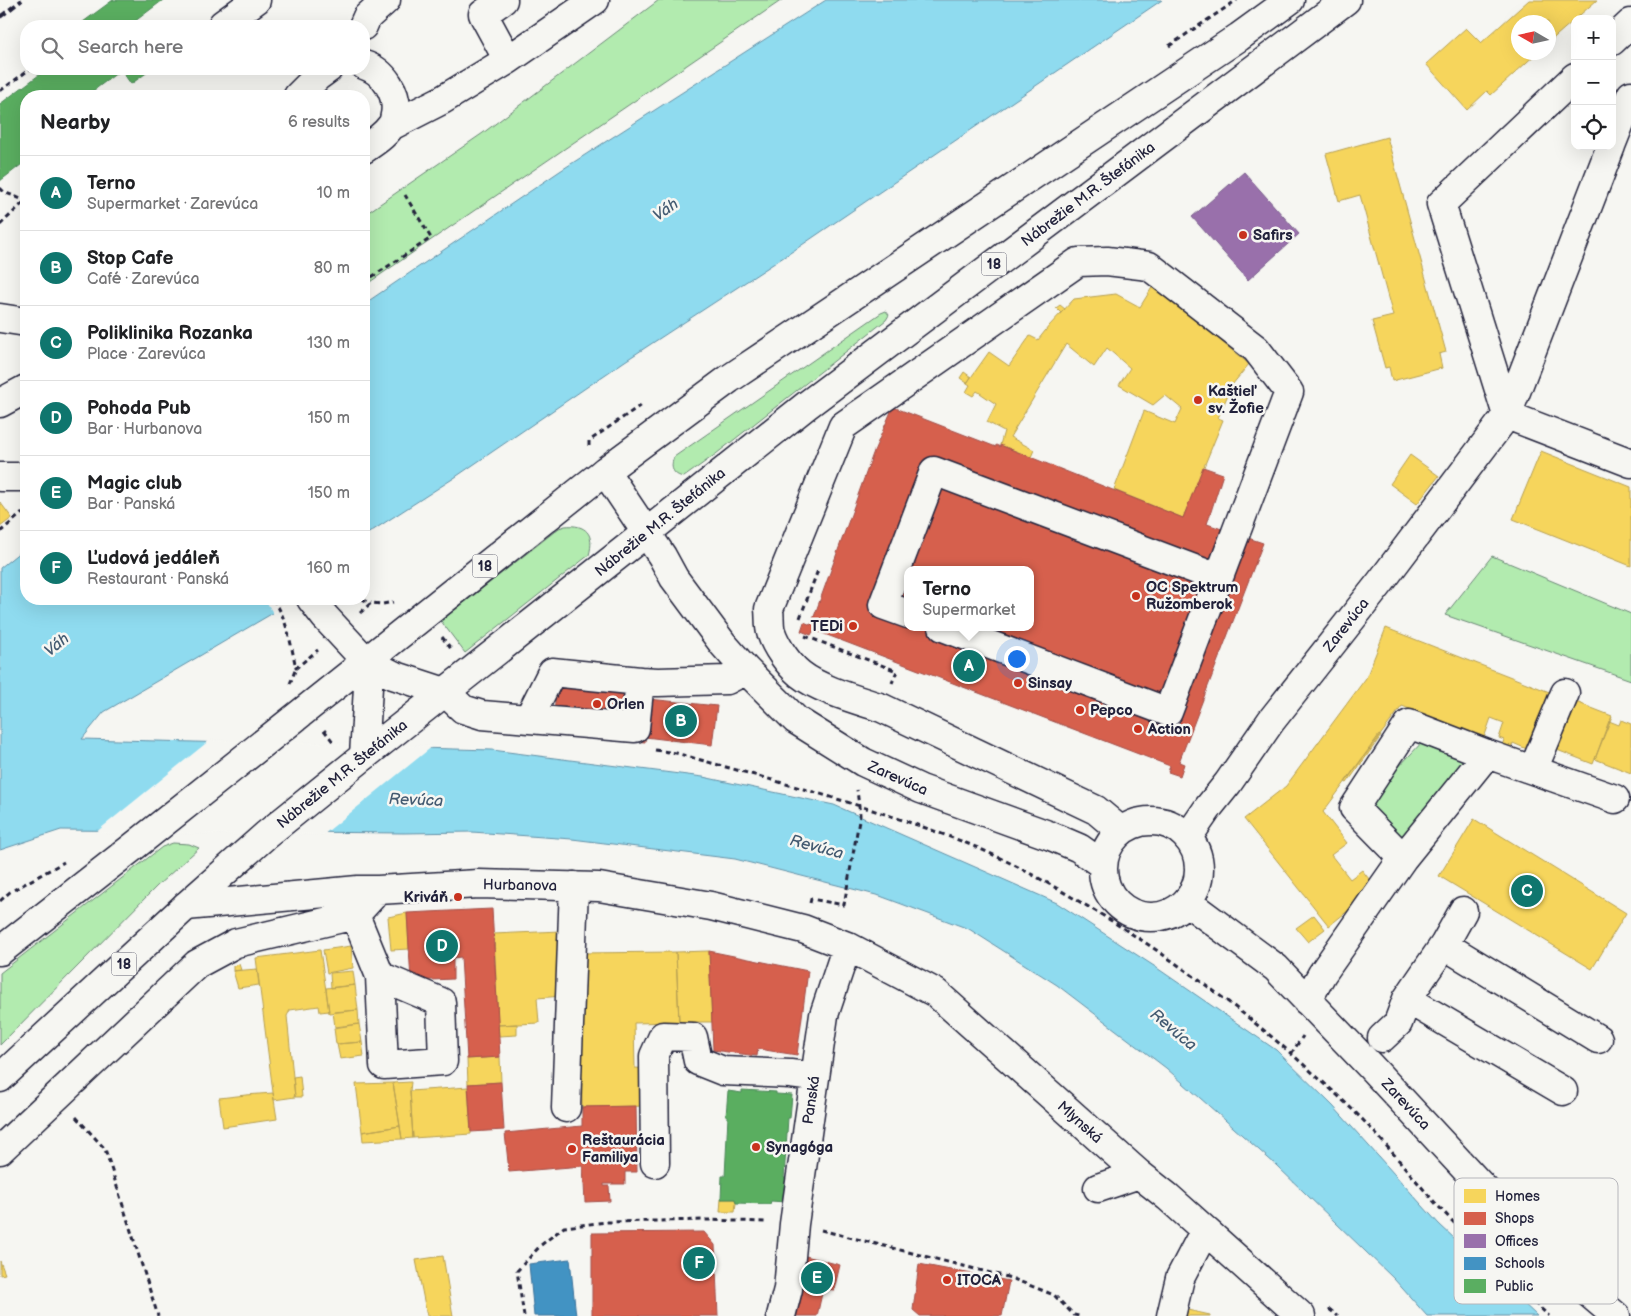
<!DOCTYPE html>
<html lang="en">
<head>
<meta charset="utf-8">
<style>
  :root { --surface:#fff; --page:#f2f2f2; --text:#202124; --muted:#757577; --line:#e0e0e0; --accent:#0f766e }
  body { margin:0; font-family:"Balsamiq Sans",sans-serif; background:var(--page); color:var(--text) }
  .controls { position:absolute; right:15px; top:15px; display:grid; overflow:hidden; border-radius:10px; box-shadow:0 5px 20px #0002 }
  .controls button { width:45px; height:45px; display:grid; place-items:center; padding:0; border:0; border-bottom:1px solid var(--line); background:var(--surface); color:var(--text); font:25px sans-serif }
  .compass { position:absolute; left:1511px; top:15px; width:45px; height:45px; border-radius:50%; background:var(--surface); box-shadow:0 5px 20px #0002; rotate:279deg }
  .you { position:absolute; left:1016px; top:658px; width:18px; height:18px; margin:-12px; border:4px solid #fff; border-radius:50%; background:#1a73e8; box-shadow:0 0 0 8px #1a73e833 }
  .badge { display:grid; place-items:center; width:32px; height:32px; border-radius:50%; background:var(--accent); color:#fff; font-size:16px; font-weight:700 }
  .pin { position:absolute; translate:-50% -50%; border:2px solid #fff; box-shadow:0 1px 5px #0006 }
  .popup { position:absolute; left:904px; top:566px; width:130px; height:65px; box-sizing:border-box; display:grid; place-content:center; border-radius:10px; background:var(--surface); filter:drop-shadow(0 1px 4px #0005); font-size:16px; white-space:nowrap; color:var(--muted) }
  .popup b { font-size:19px; color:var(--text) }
  .popup::after { content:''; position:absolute; left:50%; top:100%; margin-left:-10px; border:10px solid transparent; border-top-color:var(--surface) }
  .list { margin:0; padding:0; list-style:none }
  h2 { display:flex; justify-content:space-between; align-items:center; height:65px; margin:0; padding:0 20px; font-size:21px }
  h2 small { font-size:16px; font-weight:400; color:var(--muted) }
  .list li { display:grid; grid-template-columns:32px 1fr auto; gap:15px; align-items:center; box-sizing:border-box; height:75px; padding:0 20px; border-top:1px solid var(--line) }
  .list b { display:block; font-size:19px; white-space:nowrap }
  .list p { margin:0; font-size:16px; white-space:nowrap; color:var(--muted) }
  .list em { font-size:16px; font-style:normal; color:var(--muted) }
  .icon { flex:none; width:28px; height:28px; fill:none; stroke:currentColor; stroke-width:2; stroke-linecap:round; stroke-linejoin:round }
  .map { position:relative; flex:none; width:1631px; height:1316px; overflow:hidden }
  .search { position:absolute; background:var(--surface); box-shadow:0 5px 20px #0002; left:20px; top:20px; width:350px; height:55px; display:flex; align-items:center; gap:12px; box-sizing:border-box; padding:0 18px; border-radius:20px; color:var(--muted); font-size:19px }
  .panel { position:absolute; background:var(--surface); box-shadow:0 5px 20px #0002; left:20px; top:90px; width:350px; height:515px; border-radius:20px }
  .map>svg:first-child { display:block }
  .green { fill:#b2ebaf; stroke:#6a8675 }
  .water { fill:#8fdbef; stroke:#6391a7 }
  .pier { fill:#f6f6f2 }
  .homes { fill:#f6d55c; stroke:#b69f52 }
  .shops { fill:#d6604d; stroke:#a04d48; fill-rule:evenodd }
  .offices { fill:#9970ab; stroke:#755989 }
  .schools { fill:#4393c3; stroke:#39719a }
  .public { fill:#5aae61; stroke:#498456 }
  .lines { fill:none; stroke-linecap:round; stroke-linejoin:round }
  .minor-casing { stroke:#22223b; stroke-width:31 }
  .major-casing { stroke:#22223b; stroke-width:31 }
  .path { stroke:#22223b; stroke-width:3; stroke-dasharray:5 4; stroke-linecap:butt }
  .minor { stroke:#f6f6f2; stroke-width:28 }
  .major { stroke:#f6f6f2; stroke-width:28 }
  .rail { stroke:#22223b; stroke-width:4; stroke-dasharray:8 4; stroke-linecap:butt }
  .poi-dot { fill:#c8321e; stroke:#f6f6f2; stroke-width:2 }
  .labels { text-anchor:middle; stroke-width:5; stroke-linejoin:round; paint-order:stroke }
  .shield { fill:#f6f6f2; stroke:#626272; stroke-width:1 }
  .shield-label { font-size:14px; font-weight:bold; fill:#22223b }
  .street-label { font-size:15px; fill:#22223b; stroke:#f6f6f2 }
  .poi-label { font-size:15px; font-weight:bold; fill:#22223b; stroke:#f6f6f2; text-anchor:start }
  .water-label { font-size:16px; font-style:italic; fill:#435a71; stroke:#f6f6f2 }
  .key { fill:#f6f6f2; stroke:#b6b6bb; stroke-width:1 }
  .key-label { font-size:14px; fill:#22223b }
</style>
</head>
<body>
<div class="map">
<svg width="1631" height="1316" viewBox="0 0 1631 1316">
  <rect width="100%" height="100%" fill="#f6f6f2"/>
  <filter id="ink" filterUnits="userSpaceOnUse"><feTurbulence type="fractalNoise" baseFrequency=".02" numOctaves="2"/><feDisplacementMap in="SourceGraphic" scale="10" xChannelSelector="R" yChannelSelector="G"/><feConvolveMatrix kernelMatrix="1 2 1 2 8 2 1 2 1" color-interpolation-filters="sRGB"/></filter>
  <g filter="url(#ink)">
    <path class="green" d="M659,0h123l-418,286v-71l119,-82z
      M886,311l3,4 -3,5 -170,134 -32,23c-12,-2 -14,-10 -10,-20l207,-144z
      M565,526c21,-2 30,8 24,29l-124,98 -24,-32 118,-93z
      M1492,556l139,58v66l-186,-65z
      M1425,739l44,22 -70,82 -37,-37z
      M173,843l16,1 10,4 -42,38 -157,159v-72l162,-126z"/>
    <path class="water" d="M826,0h336l-366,249 -171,112 -171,117 -90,58v-232l196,-133z
      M26,547v52h262l-15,14 -169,99 -22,27 410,11 211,27 131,28 223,98 97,63 122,84 57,56 106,118 98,92h-110l-33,-37 -118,-114 -110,-97 -109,-83 -88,-56 -89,-33 -145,-37 -163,-20 -100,-7 -68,1 -343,-3 -61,20v-282z"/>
    <path class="pier" d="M265,599h26l-17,16z
      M210,740l223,6 -110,89 -228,-2z"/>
    <path class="homes" d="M1529,0h68l-49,43v-21h-30v30h20l-47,43 -4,-4 -20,19 -41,-46 40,-36 15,15z
      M1387,137l59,215 -7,2 3,14 -50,13 -3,-14 -4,1 -13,-47 21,-5 -33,-121 -21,6 -13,-47z
      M1153,286l96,78 -17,21 -14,33 5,2 -40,98 -69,-28 30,-79 31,13 7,-15 -17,-14 -12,10 -34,-20 11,-17 -23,-20 -13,19 -28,-23 -56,93 24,13 -3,7 -31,-12 4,-14 -17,-9 9,-18 -19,-13 -4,5 -7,-4 4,-7 -3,-2 22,-31 20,14 21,-30 8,4 11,-14 25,-27 42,-5 24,13z
      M1060,305l5,4 -4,4 -5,-5z
      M964,372l7,5 -4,6 -7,-5z
      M1541,451l90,36v79l-118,-47z
      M1410,455l29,21 -22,28 -27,-20z
      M0,502l12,16 -12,9z
      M1386,628l166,65 -23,57 -16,-7 -4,9 -8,-4 3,-8 -5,-2 5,-15 -13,-5 -7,20 -82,-32 -79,106 24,31 -16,12 19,24 12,-9 14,18 -47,38 -85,-107 42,-33 80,-108z
      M1576,702l36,14 -19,48 -36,-14z
      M1621,720l10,4v49l-36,-14 14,-38 10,4z
      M1379,735l2,1 -34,47 -2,-1z
      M1474,819l152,94 -34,56 -153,-93z
      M407,913l2,36 -18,1 -3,-33z
      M1314,915l11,14 -17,13 -12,-14z
      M560,931l3,65 -26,2 2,25 -41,2 -4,-91z
      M351,946l2,22 -26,5 -4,-23z
      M320,950l9,61 -9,1 -1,-6 -29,4 -3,6 8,81 -21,3 -18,-142z
      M709,951l3,71h-33l-3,-70z
      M676,952l3,70 -45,1 1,45 16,1v37l-69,1 -2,-154z
      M239,964l2,6 -8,1v-5z
      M257,969l2,16 -21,3 -5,-17z
      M353,971l2,14 -24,3 -1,-15z
      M355,985l3,25 -29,3 -3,-25z
      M358,1010l1,14 -24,3 -2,-15z
      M359,1024l3,18 -26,2 -2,-16z
      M517,1024v11l-18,1 -1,-11z
      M362,1042l2,14 -24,3 -3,-15z
      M500,1057l1,25 -33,2 -1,-25z
      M300,1076l2,21h-7l-2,-20z
      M411,1082l-1,9 3,47 -11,1 -9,-56z
      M393,1083l7,43 -38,6 -6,-48z
      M468,1087l3,47 -58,4 -3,-47z
      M273,1093l4,26 -54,8 -4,-29 27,-3z
      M400,1126l2,13 -39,2 -1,-9z
      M721,1199h14l1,4 -1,9h-15z
      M443,1256l10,60h-26l-11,-56z
      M0,1261l5,13 -5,1z
      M1183,1309l27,6v1h-28z"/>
    <path class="shops" d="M893,407l103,40v-2l4,2v-2l183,73 20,-51 20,7 -16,50 56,19 -84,219 5,2 -4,12 -12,-4 2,-6 -356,-136 -3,5 -10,-4 3,-9 7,3 63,-174zM908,570h122v57h-122z
      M559,662l69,6 21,31 -4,43 -93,-8z
      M649,699l68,7 -5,39 -67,-8z
      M492,909l8,148 -33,2 -6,-102 -8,1v21l-42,2 -4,-68z
      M709,951l99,20 -11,84 -39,-6 -1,7 -44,-6z
      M501,1082l3,48 -33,2 -3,-48z
      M636,1106l1,66h-12v12h-21v2h5l1,15 -25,1 -2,-36 -74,6 -4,-39 77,-7v-19z
      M704,1232l11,13 3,71h-126v-83z
      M802,1255l38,10 -6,25 -11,-1 -6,27h-26z
      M919,1264l90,17 -7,35h-82l-7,-6z"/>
    <path class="offices" d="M1244,172l55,62 -51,46 -56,-63z"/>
    <path class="schools" d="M570,1259l6,57h-42l-5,-52z"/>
    <path class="public" d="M113,0h50l-33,25 1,1h-45l-3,-4z
      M47,69h105l-21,15 -10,-14 -35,26h-60v46l-1,1 1,2v16l-26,20v-77z
      M742,1090l34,2v2l16,1 -2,23h-2l-4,60h2l-1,24 -14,-1 -1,3 -34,-1 -1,-4h-14l1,-23h3l3,-60h-2l2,-25 14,2z"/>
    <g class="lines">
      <g class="minor-casing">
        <path id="minor" d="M503,0l-20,14 25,46
          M225,26l-2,-2 33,-24
          M363,26l4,-9 19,-17
          M1612,41l19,-18
          M364,65c20,6 35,29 31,50 -1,4 -1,8 -4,11 -7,10 -18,17 -27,23
          M298,96l19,-19 11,-8
          M393,125l49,-25 66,-40 87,-60
          M1612,143l19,-48
          M0,318l26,4
          M0,403l26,-14
          M1507,415l-66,-211 134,-127
          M1507,415l124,48
          M605,471l57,85 12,22 49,66 23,26 50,50 67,42 58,27 130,47 28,12 24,17
          M0,477h26
          M311,599l14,18 41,44 27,14 52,17 18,17 19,6 153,13 5,-47 18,1 69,-2 19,-10
          M908,614l-25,-9 51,-134 284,107
          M943,627l225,85 121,-320 -33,-43 -107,-83 -42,-5 -29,1 -235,164 -74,183c1,8 0,17 2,23 5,15 17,32 29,42 20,16 58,26 82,34l214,102 25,21
          M529,718l23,-46 88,9
          M1487,754l128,45
          M364,756l4,-69 -2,-26
          M1533,770l32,-77
          M1103 869a48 48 0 1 1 96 0a48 48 0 1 1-96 0Z
          M1188,837l20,-29 20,-25 43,-62 109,-138 127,-168 104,-269
          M1187,902l89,66 94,98 182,196 64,54
          M186,906l172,-16h20l100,-6 121,3 112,19 92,23 44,17 89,47 203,181 29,23 133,119
          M355,915l25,61 4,89 59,-4 -2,-59 -61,-26
          M1444,945l154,94
          M1407,999l156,92
          M1307,1001l15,-27 81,-116 -49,-50 55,-84 78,30 -84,104
          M1382,1038l16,-15 9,-24 37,-54 19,-34
          M566,1108l8,-222
          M0,1150l197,-186 39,-21 119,-28 23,-25
          M655,1163l-1,-107 9,-20 30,1 5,24 25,10 67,3 24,3
          M1098,1188l41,-14
          M781,1316l7,-27 6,-65 30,-209 23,-69
          M1171,1316l9,-38 25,-48"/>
      </g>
      <g class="major-casing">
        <path id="major" d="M0,951l133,-104 472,-376 124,-92 510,-342 51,-37
          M0,1078l186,-172 80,-71 98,-79 282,-223 161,-128 539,-405"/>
      </g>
      <path class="path" d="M1169,46l68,-46
        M0,91l30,-22
        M0,188l4,4 22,9
        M0,225l25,-24
        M364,282l67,-44 -26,-43
        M589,446v-5l52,-36
        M0,532l21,-18 5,-1
        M273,599c14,19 18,46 23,69l22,-18
        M362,599l9,4
        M360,613l11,-10 12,1 10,-2
        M800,618l18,-48
        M805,636l92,35 -5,12
        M442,637l10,13
        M290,684l6,-16
        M324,730l10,13
        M655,750l21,3c99,28 199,54 295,92 46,19 89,45 131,70 76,47 148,100 213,160 16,14 32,29 47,44 27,28 51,59 77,88 35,37 72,74 110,109
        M0,901l10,-9 54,-30
        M810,903l1,-4 33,6 16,-90 -3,-25
        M1291,1054l12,-18
        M76,1117l29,32 53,167
        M821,1230l190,48 43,17 20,20 5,1
        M1329,1309l9,7
        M524,1316l-7,-45 24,-26 23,-18 43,-5 100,-2 58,2"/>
      <use href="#minor" class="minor"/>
      <use href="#major" class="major"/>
      <path class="rail" d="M0,17l22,-17"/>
    </g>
  </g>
  <g class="poi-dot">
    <circle cx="1243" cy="235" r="5"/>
    <circle cx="1198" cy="400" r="5"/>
    <circle cx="1136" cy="596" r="5"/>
    <circle cx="853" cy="626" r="5"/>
    <circle cx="1018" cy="683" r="5"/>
    <circle cx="597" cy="704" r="5"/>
    <circle cx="1080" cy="710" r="5"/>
    <circle cx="1138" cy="729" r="5"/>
    <circle cx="458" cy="897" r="5"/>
    <circle cx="756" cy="1147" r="5"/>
    <circle cx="572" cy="1149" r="5"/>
    <circle cx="947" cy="1280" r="5"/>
  </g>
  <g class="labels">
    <g class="shield">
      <rect x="981.5" y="252.5" width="25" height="23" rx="4"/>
      <rect x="472.5" y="554.5" width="25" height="23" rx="4"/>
      <rect x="111.5" y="952.5" width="25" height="23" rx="4"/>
    </g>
    <g class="shield-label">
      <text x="994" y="269">18</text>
      <text x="485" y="571">18</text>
      <text x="124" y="969">18</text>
    </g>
    <g class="street-label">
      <text transform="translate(1088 194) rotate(-37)" y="5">Nábrežie M.R. Štefánika</text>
      <text transform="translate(660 522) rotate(-39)" y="5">Nábrežie M.R. Štefánika</text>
      <text transform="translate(1346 625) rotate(-52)" y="5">Zarevúca</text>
      <text transform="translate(342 774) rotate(-39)" y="5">Nábrežie M.R. Štefánika</text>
      <text transform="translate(898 778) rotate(24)" y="5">Zarevúca</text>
      <text transform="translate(520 885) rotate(1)" y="5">Hurbanova</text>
      <text transform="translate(811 1100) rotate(-82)" y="5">Panská</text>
      <text transform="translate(1406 1104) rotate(47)" y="5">Zarevúca</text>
      <text transform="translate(1080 1122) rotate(42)" y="5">Mlynská</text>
    </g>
    <g class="poi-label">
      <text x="1253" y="240">Safirs</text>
      <text x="1208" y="396">Kaštieľ<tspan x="1208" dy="17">sv. Žofie</tspan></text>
      <text x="1146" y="592">OC Spektrum<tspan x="1146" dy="17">Ružomberok</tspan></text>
      <text x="843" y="631" text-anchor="end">TEDi</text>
      <text x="1028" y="688">Sinsay</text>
      <text x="607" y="709">Orlen</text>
      <text x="1090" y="715">Pepco</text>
      <text x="1148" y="734">Action</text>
      <text x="448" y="902" text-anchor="end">Kriváň</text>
      <text x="582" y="1145">Reštaurácia<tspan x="582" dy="17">Familiya</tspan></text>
      <text x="766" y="1152">Synagóga</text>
      <text x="957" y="1285">ITOCA</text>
    </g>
    <g class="water-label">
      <text transform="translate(665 209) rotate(-35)" y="6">Váh</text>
      <text transform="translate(56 644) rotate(-39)" y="6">Váh</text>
      <text transform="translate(416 799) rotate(2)" y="6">Revúca</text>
      <text transform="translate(817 846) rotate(15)" y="6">Revúca</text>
      <text transform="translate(1174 1029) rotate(40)" y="6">Revúca</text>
    </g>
  </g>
  <rect x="1454" y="1178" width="164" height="126" rx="8" class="key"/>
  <rect x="1464" y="1189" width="22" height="14" fill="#f6d55c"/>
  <rect x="1464" y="1212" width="22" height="13" fill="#d6604d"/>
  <rect x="1464" y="1234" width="22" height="14" fill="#9970ab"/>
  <rect x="1464" y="1257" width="22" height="13" fill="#4393c3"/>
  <rect x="1464" y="1279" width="22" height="14" fill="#5aae61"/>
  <g class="key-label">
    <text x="1495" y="1201">Homes</text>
    <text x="1495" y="1223">Shops</text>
    <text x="1495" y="1246">Offices</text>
    <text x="1495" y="1268">Schools</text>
    <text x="1495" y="1291">Public</text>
  </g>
</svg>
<div class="controls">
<button>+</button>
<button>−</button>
<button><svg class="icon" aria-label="locate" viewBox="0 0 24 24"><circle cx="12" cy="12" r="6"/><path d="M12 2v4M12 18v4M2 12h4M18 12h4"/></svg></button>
</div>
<svg class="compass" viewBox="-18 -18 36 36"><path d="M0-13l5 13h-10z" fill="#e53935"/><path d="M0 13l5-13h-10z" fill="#757577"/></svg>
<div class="you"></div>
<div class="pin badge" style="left:969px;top:666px">A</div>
<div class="popup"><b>Terno</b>Supermarket</div>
<div class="pin badge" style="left:681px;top:721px">B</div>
<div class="pin badge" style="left:1527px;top:891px">C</div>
<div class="pin badge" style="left:442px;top:946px">D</div>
<div class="pin badge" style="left:817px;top:1278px">E</div>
<div class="pin badge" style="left:699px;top:1263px">F</div>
<div class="search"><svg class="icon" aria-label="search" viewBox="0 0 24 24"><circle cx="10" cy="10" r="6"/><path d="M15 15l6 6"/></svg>Search here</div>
<section class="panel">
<h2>Nearby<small>6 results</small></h2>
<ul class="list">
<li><span class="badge">A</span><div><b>Terno</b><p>Supermarket · Zarevúca</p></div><em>10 m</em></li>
<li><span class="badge">B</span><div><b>Stop Cafe</b><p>Café · Zarevúca</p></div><em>80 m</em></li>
<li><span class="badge">C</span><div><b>Poliklinika Rozanka</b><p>Place · Zarevúca</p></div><em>130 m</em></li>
<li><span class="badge">D</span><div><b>Pohoda Pub</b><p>Bar · Hurbanova</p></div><em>150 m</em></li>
<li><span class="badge">E</span><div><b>Magic club</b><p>Bar · Panská</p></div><em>150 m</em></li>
<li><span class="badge">F</span><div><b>Ľudová jedáleň</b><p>Restaurant · Panská</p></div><em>160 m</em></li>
</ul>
</section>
</div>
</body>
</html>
